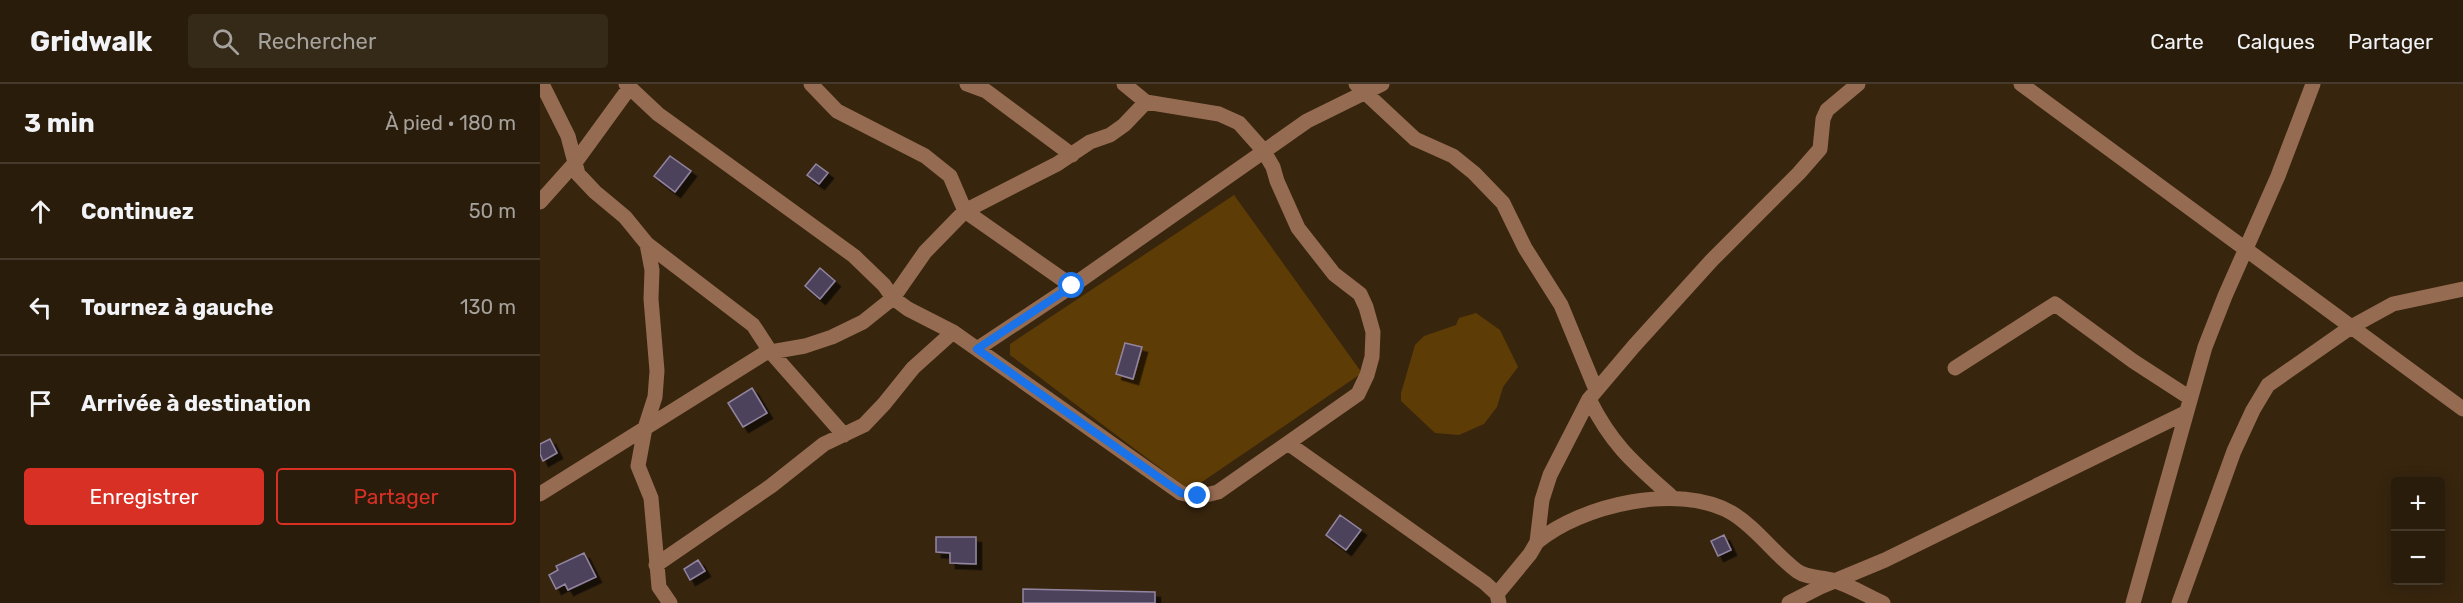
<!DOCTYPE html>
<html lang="fr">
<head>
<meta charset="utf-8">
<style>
  :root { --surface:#291c0a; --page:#352918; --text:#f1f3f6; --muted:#a5a19c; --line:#453a2b; --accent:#d93025 }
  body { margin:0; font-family:Rubik,sans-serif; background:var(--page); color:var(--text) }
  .controls { position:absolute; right:18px; bottom:18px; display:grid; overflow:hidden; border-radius:6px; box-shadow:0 3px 15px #0003 }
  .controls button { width:54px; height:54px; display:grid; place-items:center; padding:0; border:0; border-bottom:2px solid var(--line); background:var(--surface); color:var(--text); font:30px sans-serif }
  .stop { position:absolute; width:18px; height:18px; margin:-14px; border:4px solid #1a73e8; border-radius:50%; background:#fff }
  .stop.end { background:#1a73e8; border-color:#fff; box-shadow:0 2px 6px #0008 }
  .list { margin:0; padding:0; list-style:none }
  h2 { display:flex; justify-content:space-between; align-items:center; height:78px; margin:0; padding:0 24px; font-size:26px }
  h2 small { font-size:20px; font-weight:400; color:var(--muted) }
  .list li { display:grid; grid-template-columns:39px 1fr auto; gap:18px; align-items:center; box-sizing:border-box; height:96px; padding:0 24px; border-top:2px solid var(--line) }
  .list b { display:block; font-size:22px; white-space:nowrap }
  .list em { font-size:20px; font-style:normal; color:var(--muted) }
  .actions { display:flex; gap:12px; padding:18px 24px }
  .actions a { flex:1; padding:14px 0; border:2px solid var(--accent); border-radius:6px; text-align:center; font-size:21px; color:var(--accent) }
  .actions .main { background:var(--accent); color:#fff }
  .icon { flex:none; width:33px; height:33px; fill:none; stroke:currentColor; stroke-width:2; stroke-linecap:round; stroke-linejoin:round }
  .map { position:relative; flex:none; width:1923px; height:519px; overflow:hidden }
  header { display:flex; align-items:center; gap:36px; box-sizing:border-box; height:84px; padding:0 30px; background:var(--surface); border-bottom:2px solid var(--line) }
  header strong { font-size:28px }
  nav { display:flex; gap:33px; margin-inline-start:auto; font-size:21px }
  .search { width:420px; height:54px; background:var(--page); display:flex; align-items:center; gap:15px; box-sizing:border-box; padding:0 21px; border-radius:6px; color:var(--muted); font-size:22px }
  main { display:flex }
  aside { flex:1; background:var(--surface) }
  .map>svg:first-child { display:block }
  .green { fill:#5e3c06 }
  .building { fill:#4e425b; stroke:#9285a1; stroke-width:1.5; filter:url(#shadow) }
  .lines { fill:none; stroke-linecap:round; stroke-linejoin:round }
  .minor { stroke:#956b51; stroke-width:15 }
  .route { stroke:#1a73e8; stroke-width:8 }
</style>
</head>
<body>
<header>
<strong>Gridwalk</strong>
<div class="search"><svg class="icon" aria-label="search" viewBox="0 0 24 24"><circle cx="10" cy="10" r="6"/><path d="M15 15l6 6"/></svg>Rechercher</div>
<nav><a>Carte</a><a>Calques</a><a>Partager</a></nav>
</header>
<main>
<aside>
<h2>3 min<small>À pied · 180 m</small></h2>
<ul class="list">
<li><svg class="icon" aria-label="ahead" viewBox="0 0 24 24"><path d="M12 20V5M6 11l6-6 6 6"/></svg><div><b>Continuez</b></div><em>50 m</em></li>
<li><svg class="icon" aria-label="left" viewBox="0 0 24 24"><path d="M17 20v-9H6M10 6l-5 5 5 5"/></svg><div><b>Tournez à gauche</b></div><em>130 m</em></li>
<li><svg class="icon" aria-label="arrive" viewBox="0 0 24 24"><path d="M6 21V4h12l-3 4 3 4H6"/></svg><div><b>Arrivée à destination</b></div></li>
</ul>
<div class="actions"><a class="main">Enregistrer</a><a>Partager</a></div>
</aside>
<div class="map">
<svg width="1923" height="519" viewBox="0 0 1923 519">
  <defs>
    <filter id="shadow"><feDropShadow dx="5.5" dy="5.5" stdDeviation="0" flood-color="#0009"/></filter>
  </defs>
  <rect width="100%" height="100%" fill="#37250e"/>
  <path class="green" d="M694,111l128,178 -166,113h-12l-174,-131v-11z
    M936,229l24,17 18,37 -15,20 -6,20 -13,17 -25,11 -24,-2 -34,-32v-8l14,-48 9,-9 32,-11 3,-7z"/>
  <path class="building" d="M130,72l21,15 -16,21 -21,-16z
    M276,80l12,9 -9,11 -12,-9z
    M280,184l15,13 -15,18 -15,-13z
    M585,259l17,4 -9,32 -17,-5z
    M212,304l15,25 -24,14 -15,-24z
    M10,355l7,14 -14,8 -3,-7v-10z
    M800,431l21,15 -15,20 -20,-15z
    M1184,451l7,15 -13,6 -7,-15z
    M396,453h40v27l-26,-1v-10l-14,-1z
    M44,469l12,24 -28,13 -3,-6 -9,5 -7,-14 9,-5 -2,-4z
    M158,476l7,11 -15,9 -6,-11z
    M483,505l132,3v11h-132z"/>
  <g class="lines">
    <path class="minor" d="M2,0l26,52 10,38 17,18 30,25 22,27 5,26 -1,29 6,72 -2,26 -10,31 -7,38 13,32 8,89 11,16
      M86,0l32,30 196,142 30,29 9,13 15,11 45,23 228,161 17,4 20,-5 140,-98 9,-19 5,-18 1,-25 -7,-25 -6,-13 -26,-20 -36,-46 -21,-47 -4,-14 -10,-17 -24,-27 -20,-9 -73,-12 -22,-18
      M271,0l26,27 88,45 25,20 15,35 107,75
      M427,0l19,7 86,64
      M816,0l59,55 38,17 21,17 29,30 22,45 36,57 35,85
      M1481,0l442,325
      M0,118l34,-38 56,-77
      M107,160l106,81 17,26 74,84
      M437,265l95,-63 235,-165 75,-37
      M1415,284l100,-64 78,57 57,37
      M1049,315c24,48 46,65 84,99
      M749,360l196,139 12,11 2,9
      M0,410l225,-141 40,-7 27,-9 31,-15 30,-24 32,-46 40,-41 92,-47 33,-22 20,-7 14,-10 22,-23
      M997,458c44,-37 142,-60 195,-29 25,15 42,41 65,58 10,7 24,6 35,9 18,5 35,16 51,23
      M116,481l115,-79 53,-42 40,-19 20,-21 29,-36 40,-36
      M957,510l33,-40 7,-12 5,-42 8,-25 39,-76 45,-53 78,-86 87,-87 21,-24 3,-30 4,-9 31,-26
      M1249,519l31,-16 65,-27 300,-147
      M1593,519l72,-256 20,-51 53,-120 35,-92
      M1639,519l55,-152 19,-41 15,-25 83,-58 42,-23 70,-15"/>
  </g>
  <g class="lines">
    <path class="route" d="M532,202l-95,63 204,144 17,3"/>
  </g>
</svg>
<div class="controls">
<button>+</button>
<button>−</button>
</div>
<div class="stop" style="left:532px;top:202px"></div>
<div class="stop end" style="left:658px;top:412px"></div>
</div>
</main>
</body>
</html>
